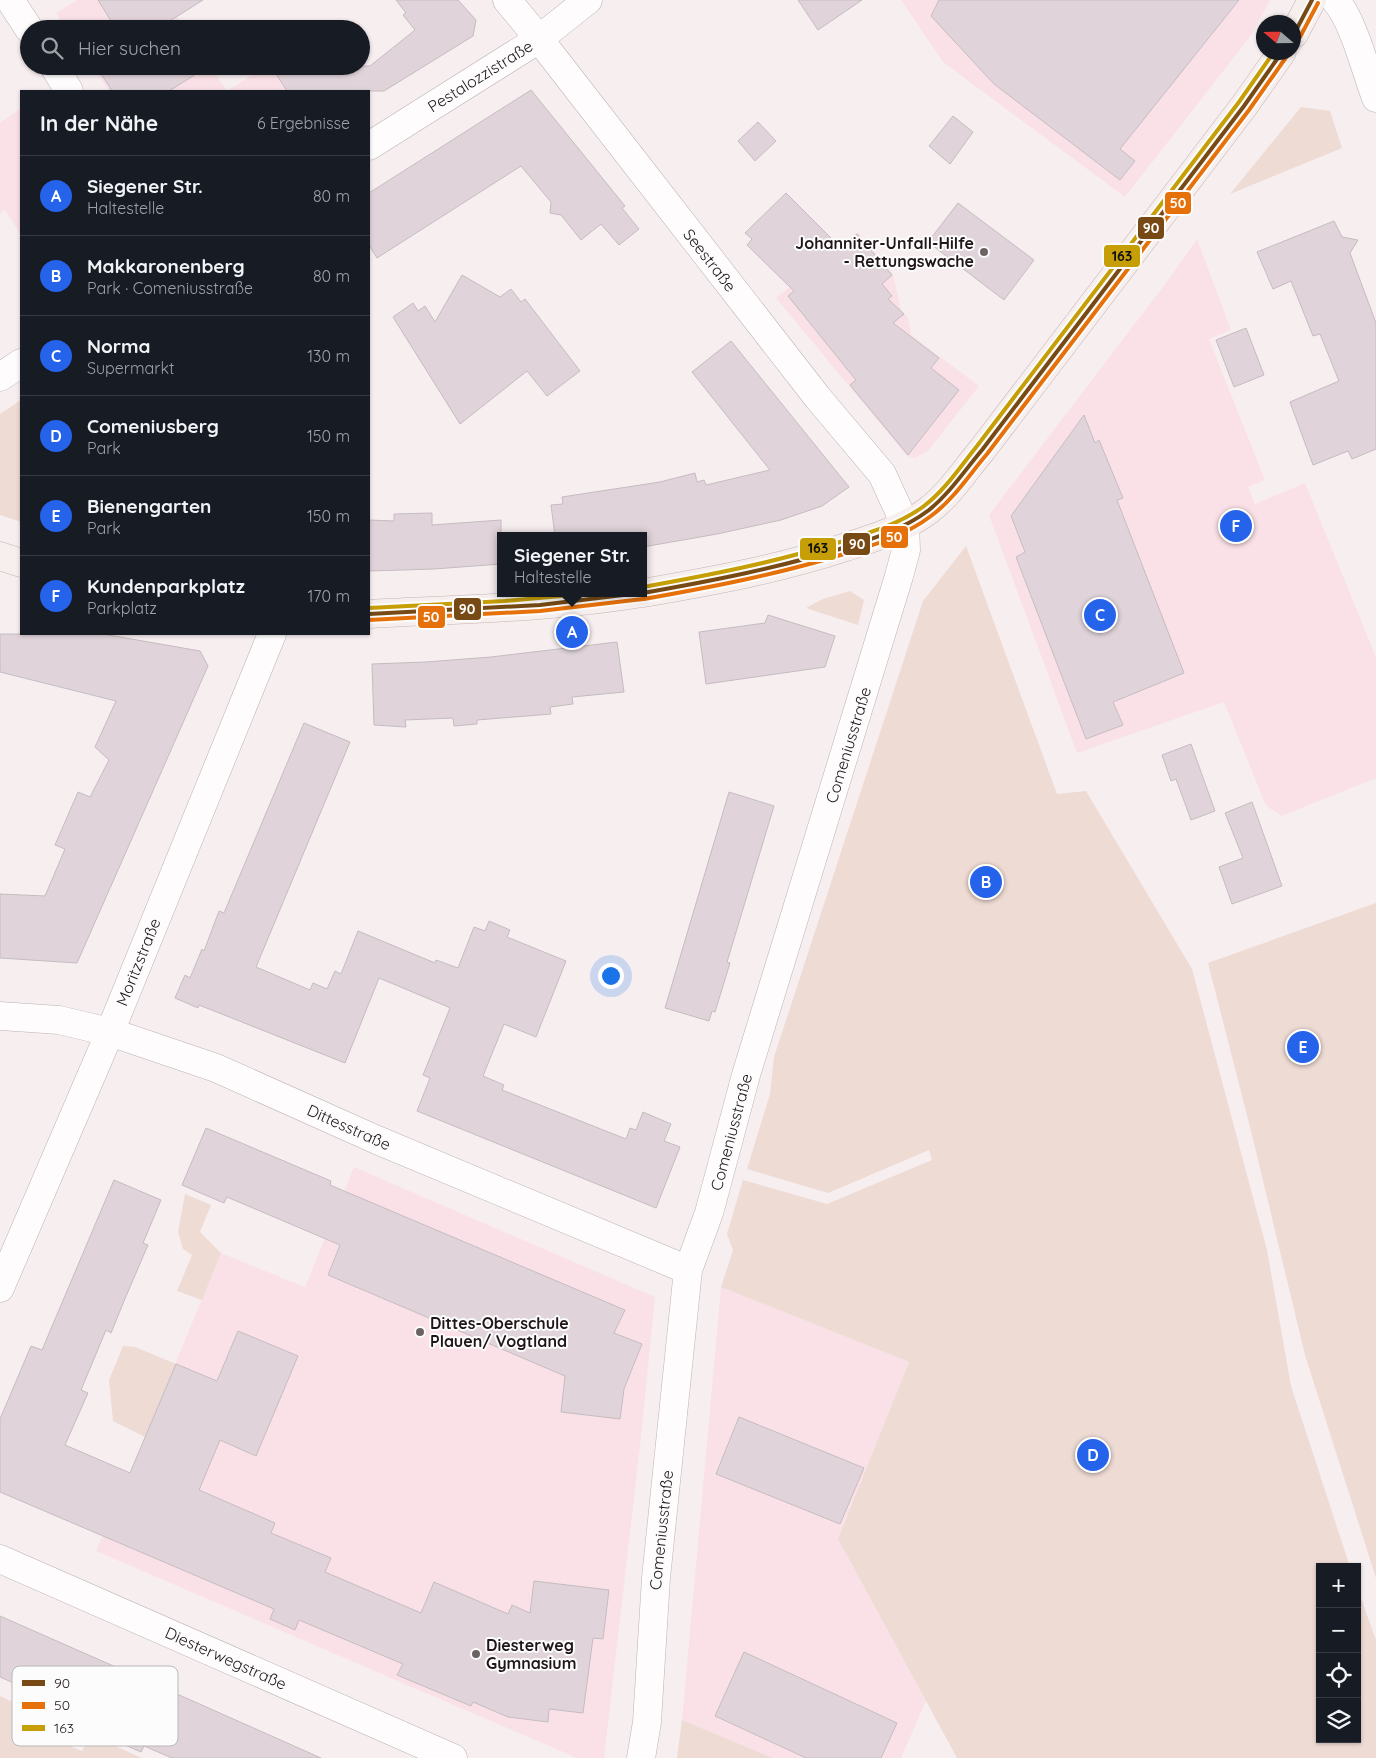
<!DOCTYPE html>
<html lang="de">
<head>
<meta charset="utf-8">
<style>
  :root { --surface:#171b24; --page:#242831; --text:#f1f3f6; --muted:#9ea1a6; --line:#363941; --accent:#2563eb }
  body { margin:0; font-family:Quicksand,sans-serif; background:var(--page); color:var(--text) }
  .controls { position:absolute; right:15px; bottom:15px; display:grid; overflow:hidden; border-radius:0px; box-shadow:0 1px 4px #0004 }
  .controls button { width:45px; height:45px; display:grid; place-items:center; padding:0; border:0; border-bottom:1px solid var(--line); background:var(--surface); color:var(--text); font:25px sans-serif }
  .compass { position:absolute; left:1256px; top:15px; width:45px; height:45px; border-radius:50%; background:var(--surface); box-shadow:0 1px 4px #0004; rotate:290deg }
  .you { position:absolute; left:610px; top:975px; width:18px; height:18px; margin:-12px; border:4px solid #fff; border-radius:50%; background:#1a73e8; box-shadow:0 0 0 8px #1a73e833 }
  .badge { display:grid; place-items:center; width:32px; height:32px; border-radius:50%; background:var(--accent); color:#fff; font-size:16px; font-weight:700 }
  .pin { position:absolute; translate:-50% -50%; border:2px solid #fff; box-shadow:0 1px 5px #0006 }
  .popup { position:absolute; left:497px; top:532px; width:150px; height:65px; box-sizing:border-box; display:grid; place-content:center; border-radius:0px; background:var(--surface); filter:drop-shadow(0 1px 4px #0005); font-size:16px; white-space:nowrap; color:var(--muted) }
  .popup b { font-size:19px; color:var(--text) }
  .popup::after { content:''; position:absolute; left:50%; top:100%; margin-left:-10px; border:10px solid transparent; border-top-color:var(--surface) }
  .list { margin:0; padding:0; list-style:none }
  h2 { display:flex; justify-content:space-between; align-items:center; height:65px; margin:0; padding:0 20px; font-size:21px }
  h2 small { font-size:16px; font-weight:400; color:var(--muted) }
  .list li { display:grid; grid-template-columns:32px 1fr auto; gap:15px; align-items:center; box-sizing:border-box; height:80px; padding:0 20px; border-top:1px solid var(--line) }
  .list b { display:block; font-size:19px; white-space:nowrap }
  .list p { margin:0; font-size:16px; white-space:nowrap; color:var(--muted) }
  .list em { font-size:16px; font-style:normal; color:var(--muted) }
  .icon { flex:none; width:28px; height:28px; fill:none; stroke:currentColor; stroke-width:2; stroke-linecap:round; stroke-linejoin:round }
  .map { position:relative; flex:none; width:1376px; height:1758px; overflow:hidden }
  .search { position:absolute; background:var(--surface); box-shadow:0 1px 4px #0004; left:20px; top:20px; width:350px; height:55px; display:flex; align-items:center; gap:12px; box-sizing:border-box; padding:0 18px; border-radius:28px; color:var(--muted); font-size:19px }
  .panel { position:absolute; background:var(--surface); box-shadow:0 1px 4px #0004; left:20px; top:90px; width:350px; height:545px; border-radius:0px }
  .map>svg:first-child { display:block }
  .built { fill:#fae1e7 }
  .green { fill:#eedbd4 }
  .building { fill:#e0d4da; stroke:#c5bcc0 }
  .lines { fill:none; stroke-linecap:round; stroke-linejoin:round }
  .minor-casing { stroke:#bcb3b5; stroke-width:29 }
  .secondary-casing { stroke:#bcb3b5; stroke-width:29 }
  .primary-casing { stroke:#c4b4b4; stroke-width:29 }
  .minor { stroke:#fefcfd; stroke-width:28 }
  .secondary { stroke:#fefcfd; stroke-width:28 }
  .primary { stroke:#f7efee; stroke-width:28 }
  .bus-1-casing { stroke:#fcfcfc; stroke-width:8 }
  .bus-2-casing { stroke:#fcfcfc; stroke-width:8 }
  .bus-3-casing { stroke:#fcfcfc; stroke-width:8 }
  .bus-1 { stroke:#774a15; stroke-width:4 }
  .bus-2 { stroke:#e6710a; stroke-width:4 }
  .bus-3 { stroke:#c69e06; stroke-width:4 }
  .poi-dot { fill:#6b6264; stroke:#fcfcfc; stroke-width:2 }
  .labels { text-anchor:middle; stroke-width:4; stroke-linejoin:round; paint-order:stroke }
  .street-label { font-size:16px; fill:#201619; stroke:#fcfcfc }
  .poi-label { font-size:16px; font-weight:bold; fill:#201619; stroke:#fcfcfc; text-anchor:start }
  .key { fill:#fcfcfc; stroke:#bab7b8; stroke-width:1 }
  .key-label { font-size:14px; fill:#201619 }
  .line-badge { stroke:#fcfcfc; stroke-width:2 }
  .badge-label { font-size:14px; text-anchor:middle; font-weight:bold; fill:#fff }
  .pale-badge-label { font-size:14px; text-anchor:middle; font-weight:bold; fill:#111 }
</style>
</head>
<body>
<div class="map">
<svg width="1376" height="1758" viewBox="0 0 1376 1758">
  <rect width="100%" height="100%" fill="#f7eef0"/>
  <path class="built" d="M77,0h89l19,29h-118l-11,-16z
    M901,0h369l-18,34 -127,163 -182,-135z
    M92,66h118l17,25 39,-25h39l15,25h-211z
    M21,108v127l-16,-25 -5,3v-90z
    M858,232l35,42 8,36 7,7 3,18 68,51 -51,65 -13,7 -8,-2 -131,-158z
    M1197,239l34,91 -22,9 56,141 -17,7 7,17 50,-21 71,174v121l-94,38 -16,-10 -42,-104 -147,51 -88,-238 180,-236z
    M354,1167l301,130 -15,149 -36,312h-27l-481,-207 34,-78 91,-220 84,34z
    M721,1287l188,75 -71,177 88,162 -25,57h-128l-91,-38z"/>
  <path class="green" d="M1301,107l29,4 12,37 -112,46z
    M21,400v122l-21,-7v-101z
    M966,546l91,248 29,-3 106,178 75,281 24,136 59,181h-30v172h37v-152l19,53v118h-419l-119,-219 71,-177 -188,-75 12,-37 -6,-16 16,-54 84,24 105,-44 -3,-10 -101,43 -81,-24 23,-75 4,-37 149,-456z
    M850,591l14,9 -6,25 -52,-17 17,-9z
    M1376,903v675l-71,-223 -54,-224 -43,-168z
    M185,1194l26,11 -11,27 21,21 -19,47 -25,-9 15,-36 -9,-6 -5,-17z
    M123,1346l12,1 41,17 -31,73 -32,-16 -4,-41z
    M0,1696l64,31 -5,15 23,9 8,-16 52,23h-142z
    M682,1720l91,38h-96z"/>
  <path class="building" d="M98,0h105l-46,29h-59l13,-8z
    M396,0h62l18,20 -3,16 -89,55h-97l-16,-25h99l45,-36 -12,-15 3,-2z
    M798,0h64l-44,30z
    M939,0h300l-119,149 15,12 -15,19 -126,-96 -63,-68z
    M95,66h114l-40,25h-57l-15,-24z
    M531,90l94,116 -3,2 17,21 -20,16 -18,-21 -20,16 -20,-25 -11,-2 1,-11 -30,-36 -144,92 -8,-13v-52z
    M953,116l20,16 -23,32 -21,-18z
    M758,122l18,19 -21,20 -17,-20z
    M786,193l55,55 16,-14 35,41 -10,9 10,12 -4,3 16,15 -11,9 46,35 -8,10 28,22 -51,65 -58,-70 6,-5 -68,-84 6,-5 -47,-46 5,-6 -7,-6z
    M958,203l76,57 -30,40 -76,-58z
    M1334,221l8,16 16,3 -8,13 26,70v126l-24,10 -4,-8 -35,14 -23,-63 49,-21 -19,-47 -7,2 -22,-55 -18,8 -16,-37z
    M462,275l38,22 11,-8 10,13 4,-3 55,72 -33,25 -20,-25 -67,53 -67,-107 20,-14 5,8 7,-5 10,16z
    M1246,328l18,47 -30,12 -18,-47z
    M731,341l118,146 -27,19 -41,14 -64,14 -74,13v-11h-88l-4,-31 12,-1 -1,-7 98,-15 35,-9 2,9 7,-2 2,5 64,-15 -78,-98z
    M1084,415l11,28 4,-3 24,58 -6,2 67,173 -71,29 10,23 -37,14 -70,-182 9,-5 -14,-36z
    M432,513v12l69,-5v44l-67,5 -65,2v-51l25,1v-7z
    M768,615l67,21 -10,31 -119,17 -7,-52 66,-9z
    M0,634h103l97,17 8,15 -131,297 -77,-5v-64l45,2 20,-47 -10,-4 23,-53 12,5 19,-37 -14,-13 21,-46 -116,-29z
    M617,642l7,50 -52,5 1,7 -23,3 1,7 -74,6v4l-23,2 -1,-8 -48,2 1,7 -32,-2 -2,-61 54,-2 65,-5z
    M304,723l46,19 -94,225 54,23 3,-7 14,6 8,-18 6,3 17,-43 77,32 1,-3 22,8 16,-41 11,4 4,-10 21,9 -3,7 59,24 -30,76 -32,-13 -21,52 21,9 -2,5 124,49 4,-11 6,2 7,-18 28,12 -7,17 16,6 -24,61 -239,-97 13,-33 -7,-3 27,-67 -4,-2 -67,-28 -34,85 -146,-58 -1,3 -23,-10 10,-23 5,3 12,-29 2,2 15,-40 5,2z
    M1191,744l24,67 -24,9 -15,-41 -5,2 -9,-26z
    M729,792l45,14 -47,156 3,1 -15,49 -3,-1 -3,10 -44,-13z
    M1252,802l30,84 -50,18 -13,-37 24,-9 -18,-45z
    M206,1128l125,53 -1,4 295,125 -11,23 28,11 -18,45 -4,30 -59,-7 4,-36 -237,-101 12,-30 -113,-48 -3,6 -42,-18z
    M114,1180l47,20 -18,43 5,2 -24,56 -13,32 -5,-3 -25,60 7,3 -23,52 65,28 46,-109 41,17 21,-50 60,25 -42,100 -36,-16 -21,50 76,33 -4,10 60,25 -6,14 96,41 13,-31 74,32 4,-9 18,8 4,-32 75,9 -6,49 -10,-1 -10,75 -34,-4 -1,13 -40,-5 -35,-15 -2,4 -74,-31 6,-11 -104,-44 -4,10 -25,-11 4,-10 -274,-117v-73l31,-73 11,4z
    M739,1417l125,51 -24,56 -124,-50z
    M0,1616l177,78 144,64h-149l-28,-12 -3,6 -69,-30 5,-11 -77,-34z
    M744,1652l153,71 -16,35h-75l-91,-42z"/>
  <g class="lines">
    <g class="minor-casing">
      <path id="minor" d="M10,0l19,29
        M507,0l32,39 279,359 64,76 23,50 1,26 -7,26 -153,499 -37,138 -21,57 -32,308 -9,144 -6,36
        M54,66l15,25
        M369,146l170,-107 49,-39
        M0,377l21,-14
        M0,1016l59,4 51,12 106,36 161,72 311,130
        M0,1288l110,-256 162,-398
        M0,1559l453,199"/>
    </g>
    <g class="secondary-casing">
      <path id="secondary" d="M1335,0c18,19 31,72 41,98"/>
    </g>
    <g class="primary-casing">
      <path id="primary" d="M1294,34l18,-34
        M0,556l21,7
        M643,593c70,-12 136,-24 203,-46 28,-9 60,-19 83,-37 21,-16 36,-40 53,-60l262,-344 38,-54
        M369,614c91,-5 183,-6 273,-21"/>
    </g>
    <use href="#minor" class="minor"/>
    <use href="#secondary" class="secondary"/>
    <use href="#primary" class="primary"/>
    <g class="bus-1-casing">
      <path id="bus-1" d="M1294,34l18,-34
        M643,593c68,-12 135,-25 200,-45 30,-9 61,-19 86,-38 21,-17 36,-40 53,-60l262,-344 38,-54
        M369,614l171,-9 100,-12"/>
    </g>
    <g class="bus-2-casing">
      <path id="bus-2" d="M1300,37l18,-34
        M644,599c68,-12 135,-25 200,-45 31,-9 62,-19 87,-38 23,-17 38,-41 56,-62l262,-344 38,-54
        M369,620l171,-9 103,-12"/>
    </g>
    <g class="bus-3-casing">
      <path id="bus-3" d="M643,587c67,-12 133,-25 197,-45 29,-9 60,-18 84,-36 21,-16 36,-39 53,-60l262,-344 35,-50
        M369,608l136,-7 90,-8"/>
    </g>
    <use href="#bus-1" class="bus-1"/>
    <use href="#bus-2" class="bus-2"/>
    <use href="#bus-3" class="bus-3"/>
  </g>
  <g class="poi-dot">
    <circle cx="984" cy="252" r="5"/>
    <circle cx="420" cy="1332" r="5"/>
    <circle cx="476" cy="1654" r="5"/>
  </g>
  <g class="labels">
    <g class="street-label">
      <text transform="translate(480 76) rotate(-32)" y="6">Pestalozzistraße</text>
      <text transform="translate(710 260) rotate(52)" y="6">Seestraße</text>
      <text transform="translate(848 745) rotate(-73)" y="6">Comeniusstraße</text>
      <text transform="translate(138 962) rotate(-68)" y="6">Moritzstraße</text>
      <text transform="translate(349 1127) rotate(24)" y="6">Dittesstraße</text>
      <text transform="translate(731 1132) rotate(-75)" y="6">Comeniusstraße</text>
      <text transform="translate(661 1530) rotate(-84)" y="6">Comeniusstraße</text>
      <text transform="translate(226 1658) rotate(24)" y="6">Diesterwegstraße</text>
    </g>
    <g class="poi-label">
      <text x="974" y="249" text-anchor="end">Johanniter-Unfall-Hilfe<tspan x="974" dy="18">- Rettungswache</tspan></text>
      <text x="430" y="1329">Dittes-Oberschule<tspan x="430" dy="18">Plauen/ Vogtland</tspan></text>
      <text x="486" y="1651">Diesterweg<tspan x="486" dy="18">Gymnasium</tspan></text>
    </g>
  </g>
  <rect x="12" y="1666" width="166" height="80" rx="8" class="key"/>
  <rect x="22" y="1680" width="23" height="6" fill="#774a15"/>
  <rect x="22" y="1702" width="23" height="7" fill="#e6710a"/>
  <rect x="22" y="1725" width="23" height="6" fill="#c69e06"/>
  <g class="key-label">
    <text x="54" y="1688">90</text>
    <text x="54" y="1710">50</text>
    <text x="54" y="1733">163</text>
  </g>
  <g class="line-badge">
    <rect x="1164" y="191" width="28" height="24" rx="5" fill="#e6710a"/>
    <rect x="1137" y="216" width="28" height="24" rx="5" fill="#774a15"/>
    <rect x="1103" y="244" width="38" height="24" rx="5" fill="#c69e06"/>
    <rect x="880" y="525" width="29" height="24" rx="5" fill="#e6710a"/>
    <rect x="842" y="532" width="29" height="24" rx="5" fill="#774a15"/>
    <rect x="799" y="537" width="38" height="24" rx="5" fill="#c69e06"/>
    <rect x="453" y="597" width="29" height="24" rx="5" fill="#774a15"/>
    <rect x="417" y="605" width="29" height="24" rx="5" fill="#e6710a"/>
  </g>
  <g class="badge-label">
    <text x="1178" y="208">50</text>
    <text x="1151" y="233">90</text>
    <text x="894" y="542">50</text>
    <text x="857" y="549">90</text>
    <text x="467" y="614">90</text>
    <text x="431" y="622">50</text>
  </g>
  <g class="pale-badge-label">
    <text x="1122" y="261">163</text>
    <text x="818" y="553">163</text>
  </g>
</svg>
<div class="controls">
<button>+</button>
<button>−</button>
<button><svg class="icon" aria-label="locate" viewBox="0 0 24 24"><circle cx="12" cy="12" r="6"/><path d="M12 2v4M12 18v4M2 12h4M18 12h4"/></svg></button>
<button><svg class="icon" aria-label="layers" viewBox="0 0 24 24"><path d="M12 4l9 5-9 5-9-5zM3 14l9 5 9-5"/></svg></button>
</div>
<svg class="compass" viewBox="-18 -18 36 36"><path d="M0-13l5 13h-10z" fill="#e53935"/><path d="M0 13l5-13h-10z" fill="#9ea1a6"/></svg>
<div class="you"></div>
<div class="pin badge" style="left:572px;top:632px">A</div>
<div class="popup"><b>Siegener Str.</b>Haltestelle</div>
<div class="pin badge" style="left:986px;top:882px">B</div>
<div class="pin badge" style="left:1100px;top:615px">C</div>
<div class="pin badge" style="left:1093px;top:1455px">D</div>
<div class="pin badge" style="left:1303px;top:1047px">E</div>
<div class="pin badge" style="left:1236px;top:526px">F</div>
<div class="search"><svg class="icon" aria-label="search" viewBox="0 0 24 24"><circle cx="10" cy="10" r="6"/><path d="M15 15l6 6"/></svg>Hier suchen</div>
<section class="panel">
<h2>In der Nähe<small>6 Ergebnisse</small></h2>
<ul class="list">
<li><span class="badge">A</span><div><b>Siegener Str.</b><p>Haltestelle</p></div><em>80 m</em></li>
<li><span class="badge">B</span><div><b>Makkaronenberg</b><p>Park · Comeniusstraße</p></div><em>80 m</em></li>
<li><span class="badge">C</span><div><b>Norma</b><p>Supermarkt</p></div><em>130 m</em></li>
<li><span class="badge">D</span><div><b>Comeniusberg</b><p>Park</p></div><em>150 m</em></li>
<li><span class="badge">E</span><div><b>Bienengarten</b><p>Park</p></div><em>150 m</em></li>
<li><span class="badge">F</span><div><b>Kundenparkplatz</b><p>Parkplatz</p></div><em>170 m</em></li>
</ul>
</section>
</div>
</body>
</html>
